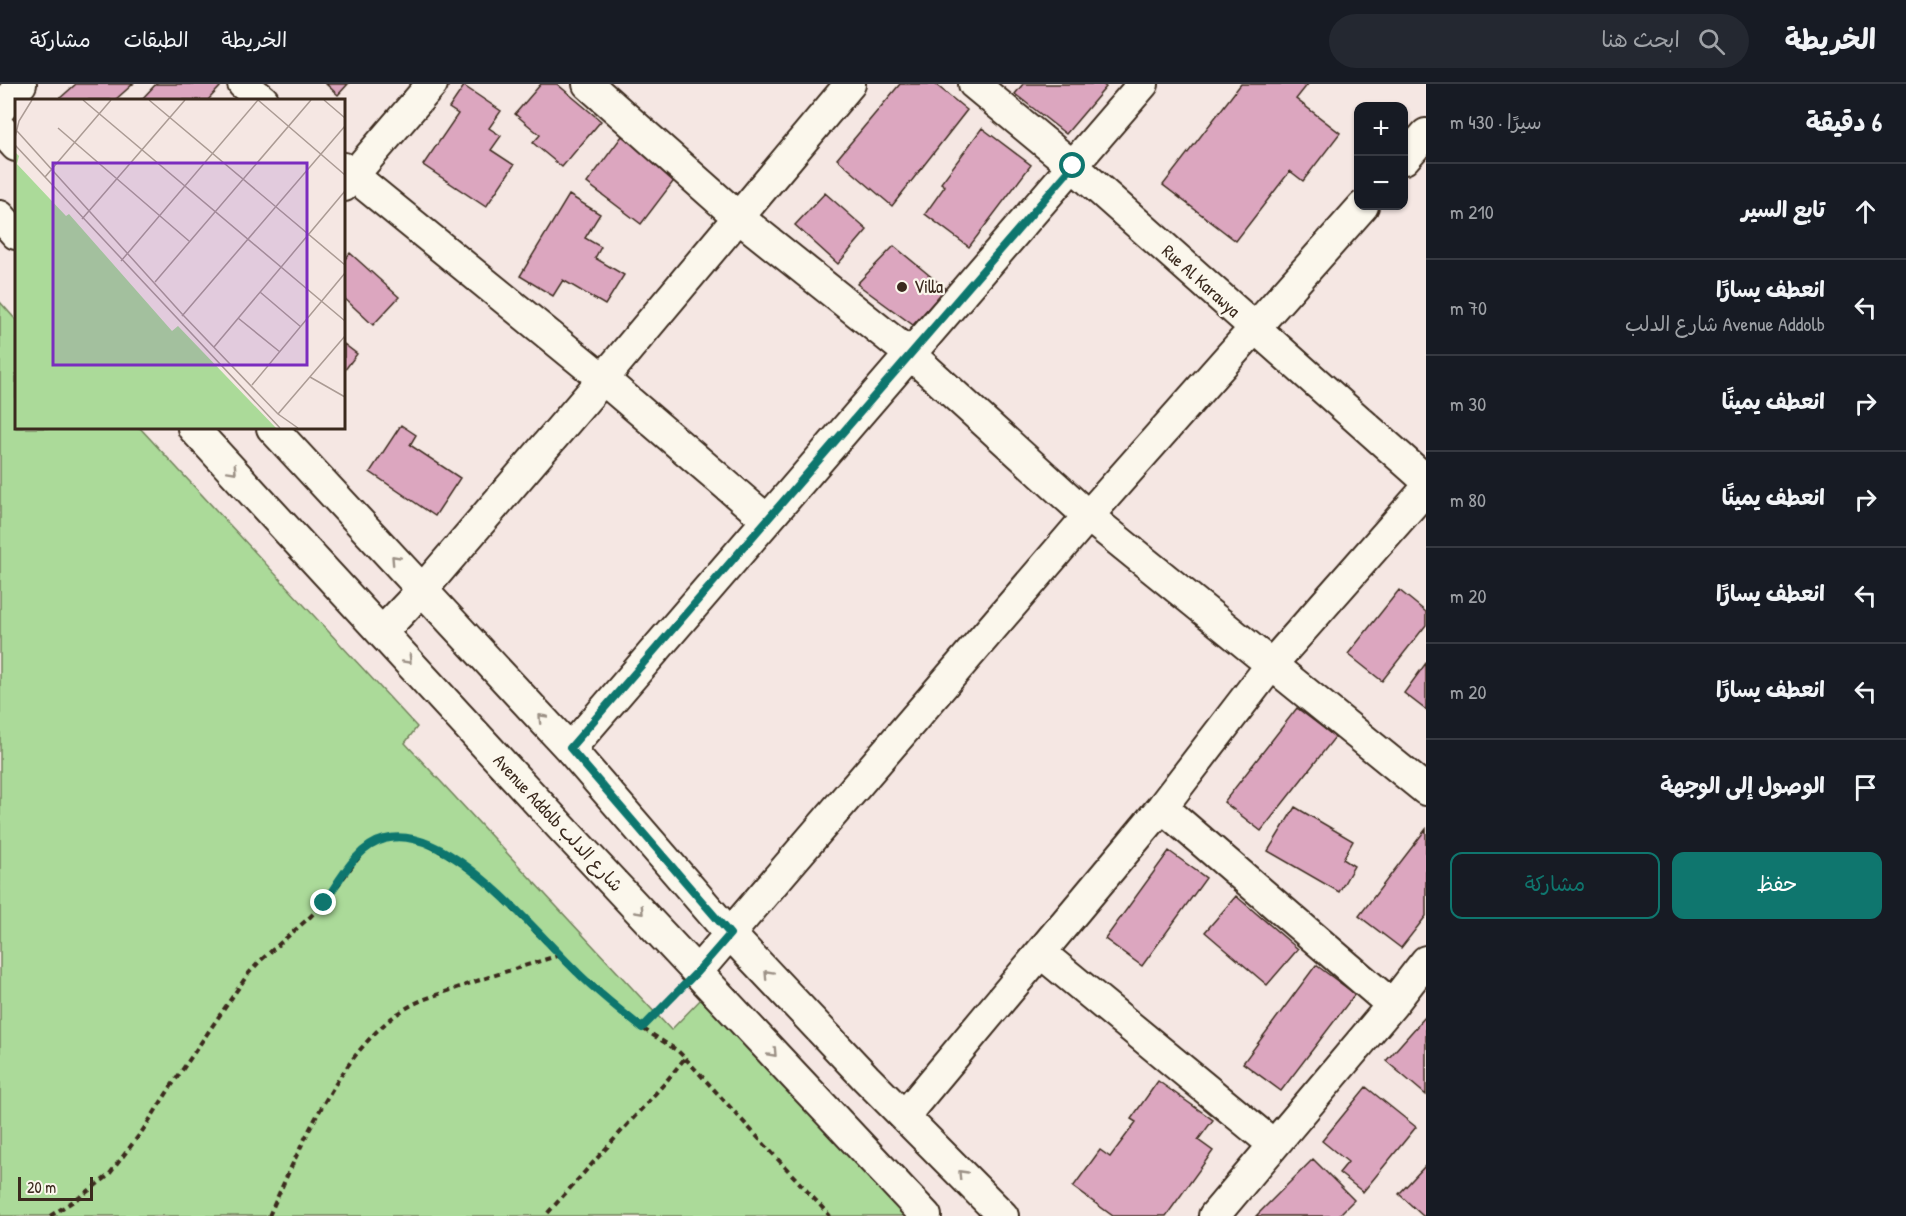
<!DOCTYPE html>
<html lang="ar">
<head>
<meta charset="utf-8">
<style>
  :root { --surface:#171b24; --page:#242831; --text:#f1f3f6; --muted:#9ea1a6; --line:#363941; --accent:#0f766e }
  body { margin:0; font-family:"Patrick Hand","Playpen Sans Arabic",sans-serif; background:var(--page); color:var(--text); direction:rtl }
  .controls { position:absolute; right:18px; top:18px; display:grid; overflow:hidden; border-radius:12px; box-shadow:0 2px 4px #0004 }
  .controls button { width:54px; height:54px; display:grid; place-items:center; padding:0; border:0; border-bottom:2px solid var(--line); background:var(--surface); color:var(--text); font:30px sans-serif }
  .scale { position:absolute; left:18px; bottom:15px; width:75px; box-sizing:border-box; padding-left:6px; border:3px solid #3b2a1e; border-top:0; font-size:16px; line-height:21px; white-space:nowrap; color:#3b2a1e; -webkit-text-stroke:4px #fbf7ec; paint-order:stroke }
  .stop { position:absolute; width:18px; height:18px; margin:-14px; border:4px solid #0f766e; border-radius:50%; background:#fff }
  .stop.end { background:#0f766e; border-color:#fff; box-shadow:0 2px 6px #0008 }
  .list { margin:0; padding:0; list-style:none }
  h2 { display:flex; justify-content:space-between; align-items:center; height:78px; margin:0; padding:0 24px; font-size:26px }
  h2 small { font-size:20px; font-weight:400; color:var(--muted) }
  .list li { display:grid; grid-template-columns:39px 1fr auto; gap:18px; align-items:center; box-sizing:border-box; height:96px; padding:0 24px; border-top:2px solid var(--line) }
  .list b { display:block; font-size:22px; white-space:nowrap }
  .list p { margin:0; font-size:20px; white-space:nowrap; color:var(--muted) }
  .list em { font-size:20px; font-style:normal; color:var(--muted) }
  .actions { display:flex; gap:12px; padding:18px 24px }
  .actions a { flex:1; padding:14px 0; border:2px solid var(--accent); border-radius:12px; text-align:center; font-size:21px; color:var(--accent) }
  .actions .main { background:var(--accent); color:#fff }
  .icon { flex:none; width:33px; height:33px; fill:none; stroke:currentColor; stroke-width:2; stroke-linecap:round; stroke-linejoin:round }
  .map { position:relative; flex:none; width:1426px; height:1132px; overflow:hidden; direction:ltr }
  header { display:flex; align-items:center; gap:36px; box-sizing:border-box; height:84px; padding:0 30px; background:var(--surface); border-bottom:2px solid var(--line) }
  header strong { font-size:28px }
  nav { display:flex; gap:33px; margin-inline-start:auto; font-size:21px }
  .search { width:420px; height:54px; background:var(--page); display:flex; align-items:center; gap:15px; box-sizing:border-box; padding:0 21px; border-radius:33px; color:var(--muted); font-size:22px }
  main { display:flex }
  aside { flex:1; background:var(--surface) }
  .map>svg:first-child { display:block }
  .green { fill:#abda99; stroke:#73825c; stroke-width:1.5 }
  .building { fill:#dca6bf; stroke:#3b2a1e; stroke-width:1.5 }
  .lines { fill:none; stroke-linecap:round; stroke-linejoin:round }
  .minor-casing { stroke:#3b2a1e; stroke-width:34 }
  .path { stroke:#3b2a1e; stroke-width:4; stroke-dasharray:6 4.5; stroke-linecap:butt }
  .minor { stroke:#fbf7ec; stroke-width:30 }
  .oneway { stroke:#9b9085 }
  .route { stroke:#0f766e; stroke-width:8 }
  .poi-dot { fill:#3b2a1e; stroke:#fbf7ec; stroke-width:2 }
  .labels { text-anchor:middle; stroke-width:4.5; stroke-linejoin:round; paint-order:stroke }
  .street-label { font-size:18px; fill:#3b2a1e; stroke:#fbf7ec }
  .poi-label { font-size:18px; fill:#3b2a1e; stroke:#fbf7ec; text-anchor:start }
  .inset-road { fill:none; stroke:#ab9b94; stroke-width:1.5 }
  .view { fill:#7b2cbf; fill-opacity:0.15; stroke:#7b2cbf; stroke-width:3 }
  .inset-edge { fill:none; stroke:#3b2a1e; stroke-width:3 }
</style>
</head>
<body>
<header>
<strong>الخريطة</strong>
<div class="search"><svg class="icon" aria-label="search" viewBox="0 0 24 24"><circle cx="10" cy="10" r="6"/><path d="M15 15l6 6"/></svg>ابحث هنا</div>
<nav><a>الخريطة</a><a>الطبقات</a><a>مشاركة</a></nav>
</header>
<main>
<aside>
<h2>6 دقيقة<small>سيرًا · 430 m</small></h2>
<ul class="list">
<li><svg class="icon" aria-label="ahead" viewBox="0 0 24 24"><path d="M12 20V5M6 11l6-6 6 6"/></svg><div><b>تابع السير</b></div><em>210 m</em></li>
<li><svg class="icon" aria-label="left" viewBox="0 0 24 24"><path d="M17 20v-9H6M10 6l-5 5 5 5"/></svg><div><b>انعطف يسارًا</b><p>Avenue Addolb شارع الدلب</p></div><em>70 m</em></li>
<li><svg class="icon" aria-label="right" viewBox="0 0 24 24"><path d="M7 20v-9h11M14 6l5 5-5 5"/></svg><div><b>انعطف يمينًا</b></div><em>30 m</em></li>
<li><svg class="icon" aria-label="right" viewBox="0 0 24 24"><path d="M7 20v-9h11M14 6l5 5-5 5"/></svg><div><b>انعطف يمينًا</b></div><em>80 m</em></li>
<li><svg class="icon" aria-label="left" viewBox="0 0 24 24"><path d="M17 20v-9H6M10 6l-5 5 5 5"/></svg><div><b>انعطف يسارًا</b></div><em>20 m</em></li>
<li><svg class="icon" aria-label="left" viewBox="0 0 24 24"><path d="M17 20v-9H6M10 6l-5 5 5 5"/></svg><div><b>انعطف يسارًا</b></div><em>20 m</em></li>
<li><svg class="icon" aria-label="arrive" viewBox="0 0 24 24"><path d="M6 21V4h12l-3 4 3 4H6"/></svg><div><b>الوصول إلى الوجهة</b></div></li>
</ul>
<div class="actions"><a class="main">حفظ</a><a>مشاركة</a></div>
</aside>
<div class="map">
<svg width="1426" height="1132" viewBox="0 0 1426 1132">
  <rect width="100%" height="100%" fill="#f5e7e3"/>
  <filter id="ink" filterUnits="userSpaceOnUse"><feTurbulence type="fractalNoise" baseFrequency=".0167" numOctaves="2"/><feDisplacementMap in="SourceGraphic" scale="12" xChannelSelector="R" yChannelSelector="G"/><feConvolveMatrix kernelMatrix="1 2 1 2 8 2 1 2 1" color-interpolation-filters="sRGB"/></filter>
  <g filter="url(#ink)">
    <path class="green" d="M0,218l16,18v108h124l277,299 -12,16 266,287 32,-33 203,219h-906z"/>
    <path class="building" d="M76,0h57l-18,16h-57z
      M156,0h60l4,3 -12,13h-67z
      M326,0h22l-10,11z
      M541,0h16l44,37 -39,46 -29,-24 7,-8 -25,-21z
      M900,0h35l32,26 -75,96 -55,-47z
      M1023,0h79l4,3 -40,47 -51,-40z
      M1241,0h67l-12,15 44,34 -37,48 -13,-10 -54,70 -73,-56z
      M464,2l37,25 -12,17 12,8 -10,14 23,15 -28,42 -63,-42 35,-51 -9,-6z
      M982,44l49,37 -62,82 -44,-33 20,-28 -4,-3z
      M622,52l54,42 -35,46 -54,-41z
      M825,109l42,37 -29,34 -43,-39z
      M569,111l31,19 -15,24 16,9 -6,11 29,17 -19,30 -42,-25 -10,16 -33,-20z
      M894,162l52,43 -33,36 -56,-41z
      M350,169l49,44 -26,28 -29,-27v-38z
      M344,260l13,10 -13,17z
      M401,341l15,10 -6,10 50,33 -25,38 -65,-44z
      M1399,506l27,22v13l-44,56 -34,-27z
      M1426,579v47l-22,-17z
      M1297,624l38,29 -74,94 -37,-29z
      M1295,723l58,34 -10,18 11,7 -15,26 -71,-41z
      M1426,745v87l-25,32 -42,-32z
      M1169,767l37,27 -64,88 -37,-27z
      M1236,812l62,53 -31,36 -62,-53z
      M1316,881l39,29 -74,97 -38,-28z
      M1426,932v79l-40,-34z
      M1158,997l55,39 -15,20 15,11 -47,65h-53l-40,-29 27,-37 10,7 26,-35 -5,-3z
      M1366,1003l50,40 -53,65 -24,-19 9,-11 -26,-21z
      M1313,1075l41,41 -16,16h-82z
      M1426,1081v51h-3l-24,-22z"/>
    <g class="lines">
      <g class="minor-casing">
        <path id="minor" d="M243,0l20,16
          M588,0l150,133 173,138 177,161 338,274
          M974,0l99,82 353,314
          M0,25l21,-25
          M0,44l16,18
          M1404,75l22,-25
          M344,84l259,211 163,140
          M344,102l88,-102
          M0,132l16,18
          M193,344l366,397 367,391
          M272,344l298,321 160,185 136,144 137,138
          M382,548l41,-43 180,-210 247,-295
          M570,665l573,-665
          M1162,723l230,198
          M1041,869l233,192
          M697,888l391,-456 275,-310
          M905,1031l257,-308 109,-142 155,-176
          M1214,1132l178,-211 34,-44"/>
      </g>
      <path class="path" d="M642,944l38,-38
        M685,974l145,158
        M50,1132l33,-21 25,-19 35,-46 29,-45 76,-111 13,-14 49,-43 14,-14 41,-54 21,-11h24l12,3 31,17 35,25 88,89 66,56 36,23 7,7 -21,26 -119,132
        M269,1132c29,-65 74,-170 136,-207 14,-9 31,-14 46,-19 36,-13 73,-24 109,-35"/>
      <use href="#minor" class="minor"/>
    </g>
    <defs><path id="oneway-chevron" d="M-2-3.5L2.5 0L-2 3.5" fill="none" stroke-width="1.6" stroke-linecap="round" stroke-linejoin="round" transform="scale(1.5)"/></defs>
    <g class="oneway">
      <use href="#oneway-chevron" transform="translate(233 386) rotate(47)"/>
      <use href="#oneway-chevron" transform="translate(395 475) rotate(-133)"/>
      <use href="#oneway-chevron" transform="translate(408 576) rotate(47)"/>
      <use href="#oneway-chevron" transform="translate(542 634) rotate(-133)"/>
      <use href="#oneway-chevron" transform="translate(640 827) rotate(47)"/>
      <use href="#oneway-chevron" transform="translate(768 890) rotate(-133)"/>
      <use href="#oneway-chevron" transform="translate(773 969) rotate(47)"/>
      <use href="#oneway-chevron" transform="translate(962 1090) rotate(-134)"/>
    </g>
  </g>
  <g class="lines" filter="url(#ink)">
    <path class="route" d="M324,819c16,-23 32,-57 61,-64 63,-17 151,94 192,133 20,20 43,38 65,56l55,-56 33,-38 -160,-186c167,-195 336,-387 503,-582"/>
  </g>
  <circle class="poi-dot" cx="902" cy="203" r="6"/>
  <g class="labels">
    <g class="street-label">
      <text transform="translate(1201 197) rotate(42)" y="6">Rue Al Karawya</text>
      <text transform="translate(558 739) rotate(47)" y="6">Avenue Addolb شارع الدلب</text>
    </g>
    <g class="poi-label">
      <text x="914" y="209">Villa</text>
    </g>
  </g>
  <g transform="translate(15 15)">
    <rect width="330" height="330" fill="#f5e7e3"/>
    <path d="M0,53l4,4 -2,8 49,52 3,-2 103,117 6,-5 98,102h-261z" fill="#abda99"/>
    <path class="inset-road" d="M68,1l262,221M134,1l196,165M309,1l21,18M43,29l131,113M2,32l166,184 95,99 20,14M0,38l4,-16 13,-21M0,46l265,283M30,78l66,-77M67,120l103,-119M106,162l137,-161 87,75M140,183l156,-182M245,193l41,35M167,217l163,-190M223,219l42,34M199,248l131,-156M295,278l35,20M237,286l93,-112M263,315l67,-78"/>
    <path class="view" d="M38,64h254v202h-254z"/>
    <rect width="330" height="330" class="inset-edge"/>
  </g>
</svg>
<div class="controls">
<button>+</button>
<button>−</button>
</div>
<div class="scale">20 m</div>
<div class="stop" style="left:1073px;top:82px"></div>
<div class="stop end" style="left:324px;top:819px"></div>
</div>
</main>
</body>
</html>
